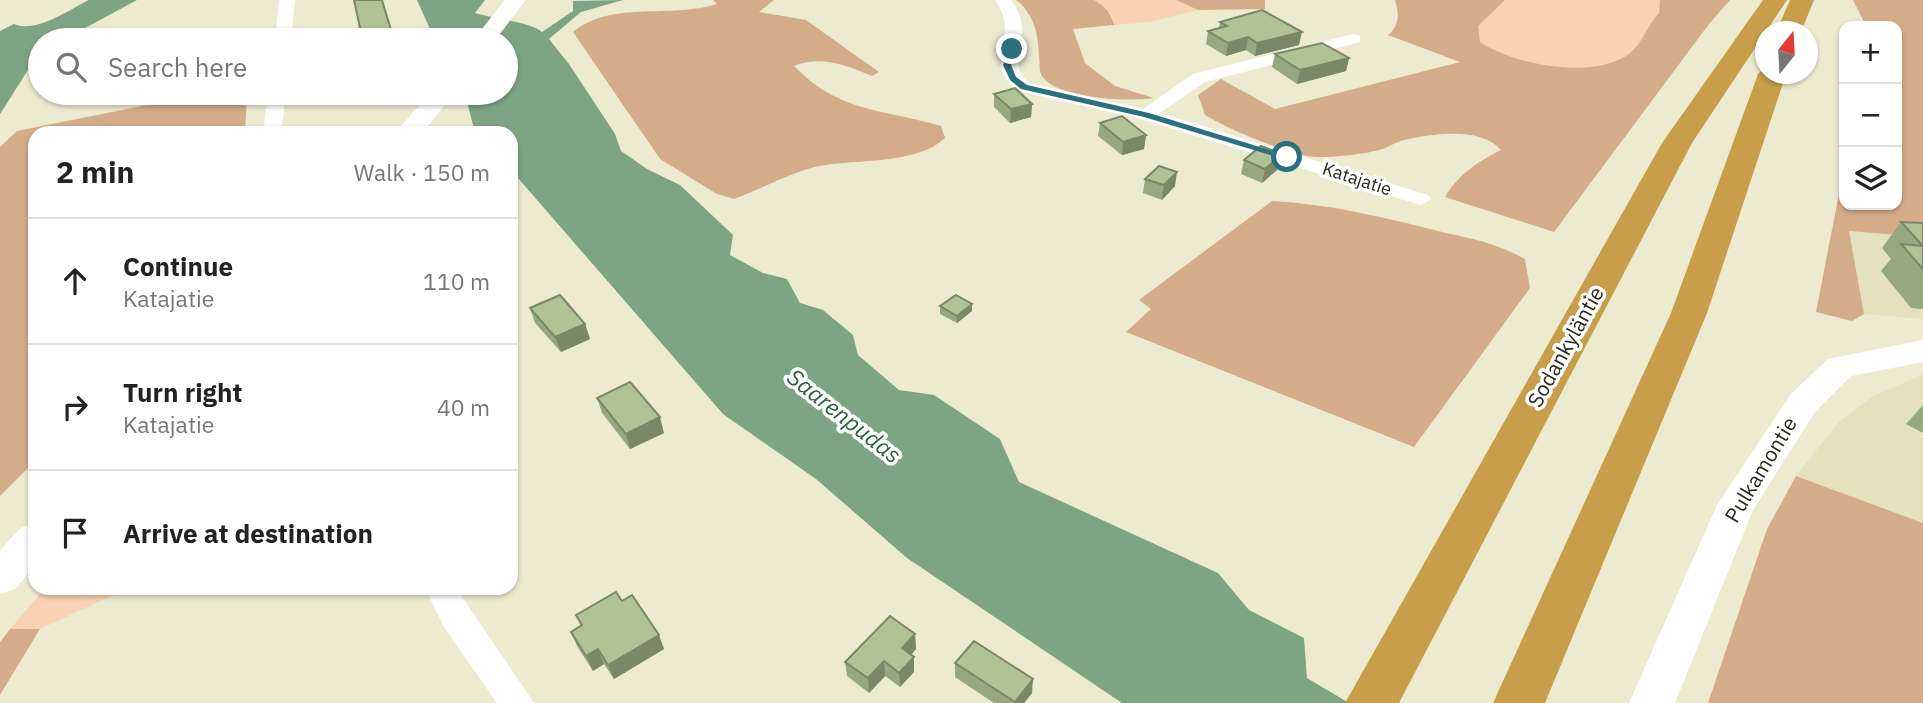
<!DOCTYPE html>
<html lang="en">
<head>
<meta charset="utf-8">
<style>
  :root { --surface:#fff; --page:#f2f2f2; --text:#222; --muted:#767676; --line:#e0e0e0 }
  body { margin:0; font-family:"IBM Plex Sans",sans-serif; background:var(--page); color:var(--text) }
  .controls { position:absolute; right:21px; top:21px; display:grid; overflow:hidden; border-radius:14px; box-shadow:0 2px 5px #0004 }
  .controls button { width:63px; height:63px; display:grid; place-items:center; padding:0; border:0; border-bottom:2px solid var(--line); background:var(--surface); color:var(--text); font:35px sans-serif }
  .compass { position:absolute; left:1755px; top:21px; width:63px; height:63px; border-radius:50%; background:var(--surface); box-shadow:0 2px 5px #0004; rotate:18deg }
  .stop { position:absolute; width:21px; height:21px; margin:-16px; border:5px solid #2a707f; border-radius:50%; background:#fff }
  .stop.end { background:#2a707f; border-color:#fff; box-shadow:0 2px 7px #0008 }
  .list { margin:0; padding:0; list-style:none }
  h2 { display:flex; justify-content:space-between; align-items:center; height:91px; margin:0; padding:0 28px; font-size:30px }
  h2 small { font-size:23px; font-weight:400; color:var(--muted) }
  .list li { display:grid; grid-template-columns:46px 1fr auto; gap:21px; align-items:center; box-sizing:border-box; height:126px; padding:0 28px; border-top:2px solid var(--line) }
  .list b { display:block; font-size:26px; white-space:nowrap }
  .list p { margin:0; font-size:23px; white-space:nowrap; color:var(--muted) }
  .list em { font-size:23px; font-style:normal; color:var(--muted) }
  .icon { flex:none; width:38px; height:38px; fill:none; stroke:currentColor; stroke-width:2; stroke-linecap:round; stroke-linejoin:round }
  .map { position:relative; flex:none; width:1923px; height:703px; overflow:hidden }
  .search { position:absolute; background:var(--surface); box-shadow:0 2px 5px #0004; left:28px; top:28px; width:490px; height:77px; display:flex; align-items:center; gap:18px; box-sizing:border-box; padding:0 24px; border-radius:38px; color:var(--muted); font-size:26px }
  .panel { position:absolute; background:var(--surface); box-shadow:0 2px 5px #0004; left:28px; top:126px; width:490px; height:469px; border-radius:21px }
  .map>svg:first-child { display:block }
  .built { fill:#e3e1be }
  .green { fill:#f8d2b3 }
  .forest { fill:#d5ac8a }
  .water { fill:#7da583 }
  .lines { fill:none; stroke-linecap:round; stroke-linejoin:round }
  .street { fill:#fff; fill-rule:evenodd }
  .secondary { fill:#fff; fill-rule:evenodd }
  .highway { fill:#c89e4b; fill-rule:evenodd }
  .wall { fill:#96a880 }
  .shaded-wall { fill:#7a8868 }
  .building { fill:#afc395; stroke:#7a8868; stroke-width:2 }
  .route { fill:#2a707f }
  .labels { text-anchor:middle; stroke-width:7; stroke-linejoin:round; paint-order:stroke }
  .far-street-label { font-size:18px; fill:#28281d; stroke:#fff }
  .street-label { font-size:21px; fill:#28281d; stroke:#fff }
  .water-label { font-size:23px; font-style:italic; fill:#276335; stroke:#fff }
</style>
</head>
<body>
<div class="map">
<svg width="1923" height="703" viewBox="0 0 1923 703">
  <rect width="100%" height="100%" fill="#edebcf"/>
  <path class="built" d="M1848,231l75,6v82l-59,-5z
    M1923,374v149l-127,-47 43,-54 33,-25z"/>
  <path class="green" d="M1094,0h82l22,10 -48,12 -36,3 -3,-11z
    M1505,0h155l-1,13c-12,12 -15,28 -28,39 -34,29 -117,13 -151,-10l-2,-16z
    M45,588h84l-89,41h-30z"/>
  <path class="forest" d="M713,0h61l-15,12 47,8 73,52 -7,4c-26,-11 -51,-21 -78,-10 46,47 89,43 147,60l4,12c-29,28 -91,20 -130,29 -27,7 -54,22 -81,32l-17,-5 -57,-35 -87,-127c39,-32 95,-13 144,-28z
    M1016,0h78c11,7 17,12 20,25l-41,4 12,34 30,23 39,12c-23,4 -102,1 -113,-24 -2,-4 -1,-12 -2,-17 -1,-23 -4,-42 -23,-57z
    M1176,0h89v9l-67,1z
    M1395,0h110l-27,26 2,16c34,23 117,39 151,10 13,-11 16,-27 28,-39l1,-13h70l-21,24 -155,208 -109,-35c14,-23 32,-35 56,-47 -20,-24 -70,-16 -97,-10 -9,2 -16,8 -25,10 -14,4 -49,8 -64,7 -26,-2 -87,-28 -110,-42l-7,-20 23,-16 54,30 185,-47 -72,-27c12,-10 11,-21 7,-35z
    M1853,0h70v237l-74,-6 15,83 -12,7 -36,-9 28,-144v37h53v-179h-31z
    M207,93h40l-2,40h-210v328l-35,35v-349l17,-16z
    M1272,201c57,3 111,16 166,30 31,7 59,12 87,28l5,29 -116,159 -288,-115 25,-23 -12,-9z
    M1796,476l127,47v180h-215l59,-174z
    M10,629h30l-40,66v-53z"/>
  <path class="water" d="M89,0h48l-74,40h-23v14c-6,4 -32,49 -40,60v-83l14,-7c22,10 56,-15 75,-24z
    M417,0h68l-10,13c16,5 59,10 67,19l31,-21v-10l50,-1 -42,12 -32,27 20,25 46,70 6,17 26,18 33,16 53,50 -3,20 33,18 24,6 13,24 23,7 30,25 5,20 41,35 35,5 66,44 19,43 199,91 31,37 55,28 3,40 42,25h-227l-215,-145 -91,-79 -93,-65 -212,-244v-37h-31l-7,-8 -5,-19 6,-13h32v-53h-71z"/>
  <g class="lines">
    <path class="street" d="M279,0h16l-4,40h-16z
      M995,0h16c28,37 -11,61 19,83l113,26 50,-35 161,-40 6,2v6l-155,40 -45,31 268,82 3,4 -10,6 -7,-2 -273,-84 -123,-28c-39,-30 5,-52 -23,-91z
      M268,93h18l-5,40h-18z
      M425,588h31l78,115h-37l-53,-76z"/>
    <path class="secondary" d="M505,0h21l-31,40h-22z
      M430,93h25l-33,40h-27z
      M1923,340v22l-72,14 -36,36 -62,98 -78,193h-46l88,-198 74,-111 37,-35z
      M35,523v43l-20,23 -15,5v-44l21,-22z"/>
    <path class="highway" d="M1763,0h24l-95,143 -293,560h-54l317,-560z
      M1790,0h24l-13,32h-25z
      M1766,67v7h20l-79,239 -162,390h-52l178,-390 87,-239z"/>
  </g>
  <path class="wall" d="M1220,22l79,23 -44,11 -9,-6 -20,6 -20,-12 2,-13 11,-3z
    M1275,54l74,4 -3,13 -49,13 -25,-17z
    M994,94l38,10 -1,13 -21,6 -16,-16z
    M1100,123l46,12 -2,14 -22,6 -24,-19z
    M1244,160l35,8 -17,15 -21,-9z
    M1145,179l30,7 -13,14 -19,-7z
    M1901,222l22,1v86l-12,-1 -30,-37 10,-12 -9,-11z
    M940,306l32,5 -15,12 -17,-9z
    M530,308l55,16 5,15 -29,13 -26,-29z
    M597,398l67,35 -34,16 -28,-36z
    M1923,405v28l-17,-9z
    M622,601l42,48 -50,30 -10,-15 -11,7 -16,-25 -6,-14 10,-6 -5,-11z
    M915,634l1,15 -5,6 3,2v15l-14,15 -15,-11 -16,17 -22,-17 -2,-14z
    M955,663l77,30 -8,10h-30l-39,-26z"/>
  <path class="shaded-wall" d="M1302,32l-3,13 -44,11 2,-13z
    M1248,37l-2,13 -20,6 2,-13z
    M1349,58l-3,13 -49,13 3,-14z
    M1032,104l-1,13 -21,6 1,-14z
    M1146,135l-2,14 -22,6 1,-13z
    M1282,154l-3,14 -17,15 3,-14z
    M1177,172l-2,14 -13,14 2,-15z
    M972,304v7l-15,12v-7z
    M585,324l5,15 -29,13 -6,-15z
    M660,417l4,16 -34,16 -4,-15z
    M915,634l1,15 -13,14 -1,-15z
    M659,635l5,14 -50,30 -6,-14z
    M598,649l6,15 -11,7 -7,-15z
    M914,657v15l-14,15 -1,-14z
    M884,661l1,15 -16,17 -1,-15z
    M1033,679l-1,14 -8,10h-9z"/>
  <path class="building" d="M354,0h28l12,40h-29l-5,-12z
    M1262,10l40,22 -45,11 -9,-6 -20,6 -20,-12 19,-5 -7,-4z
    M1322,43l27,15 -49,12 -25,-16z
    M1015,88l17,16 -21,5 -17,-15z
    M1122,116l24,19 -23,7 -23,-19z
    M1261,146l21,8 -17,15 -21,-9z
    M1159,166l18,6 -13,13 -19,-6z
    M1901,222l22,1v23z
    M1901,244l22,2v23z
    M560,295l25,29 -30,13 -25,-29z
    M956,295l16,9 -15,12 -17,-10z
    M630,382l30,35 -34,17 -29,-36z
    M616,592l6,9 10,-6 27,40 -51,30 -10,-16 -12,7 -15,-24 11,-7 -6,-10z
    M890,616l25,18 -13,14 12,9 -15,16 -15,-12 -16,17 -23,-16z
    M974,641l59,38 -18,23 -60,-39z"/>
  <path class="route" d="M1012,47l4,2 -5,16 5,12 11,8 122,28 143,44 -8,2 -140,-42 -123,-28 -11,-9 -7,-15z"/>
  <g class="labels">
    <g class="far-street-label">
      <text transform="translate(1357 179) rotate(18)" y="6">Katajatie</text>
    </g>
    <g class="street-label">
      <text transform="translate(1566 347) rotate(-61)" y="7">Sodankyläntie</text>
      <text transform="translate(1761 470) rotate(-59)" y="7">Pulkamontie</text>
    </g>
    <g class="water-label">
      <text transform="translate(844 416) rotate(38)" y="8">Saarenpudas</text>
    </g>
  </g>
</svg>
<div class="controls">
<button>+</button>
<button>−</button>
<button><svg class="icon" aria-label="layers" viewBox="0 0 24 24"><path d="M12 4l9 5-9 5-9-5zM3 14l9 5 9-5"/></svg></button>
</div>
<svg class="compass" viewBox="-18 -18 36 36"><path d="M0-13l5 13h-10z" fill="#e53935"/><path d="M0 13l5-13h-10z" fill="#767676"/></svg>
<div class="stop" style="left:1287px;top:157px"></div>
<div class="stop end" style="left:1012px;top:49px"></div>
<div class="search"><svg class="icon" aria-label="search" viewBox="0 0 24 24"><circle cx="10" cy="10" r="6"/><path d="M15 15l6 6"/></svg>Search here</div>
<section class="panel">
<h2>2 min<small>Walk · 150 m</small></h2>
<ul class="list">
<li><svg class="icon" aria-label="ahead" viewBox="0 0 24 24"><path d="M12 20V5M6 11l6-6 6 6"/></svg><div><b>Continue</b><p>Katajatie</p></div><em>110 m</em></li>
<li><svg class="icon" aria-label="right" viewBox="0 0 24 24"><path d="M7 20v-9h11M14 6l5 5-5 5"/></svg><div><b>Turn right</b><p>Katajatie</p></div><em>40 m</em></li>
<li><svg class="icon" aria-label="arrive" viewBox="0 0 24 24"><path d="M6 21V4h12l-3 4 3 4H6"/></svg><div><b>Arrive at destination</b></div></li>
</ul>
</section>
</div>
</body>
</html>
